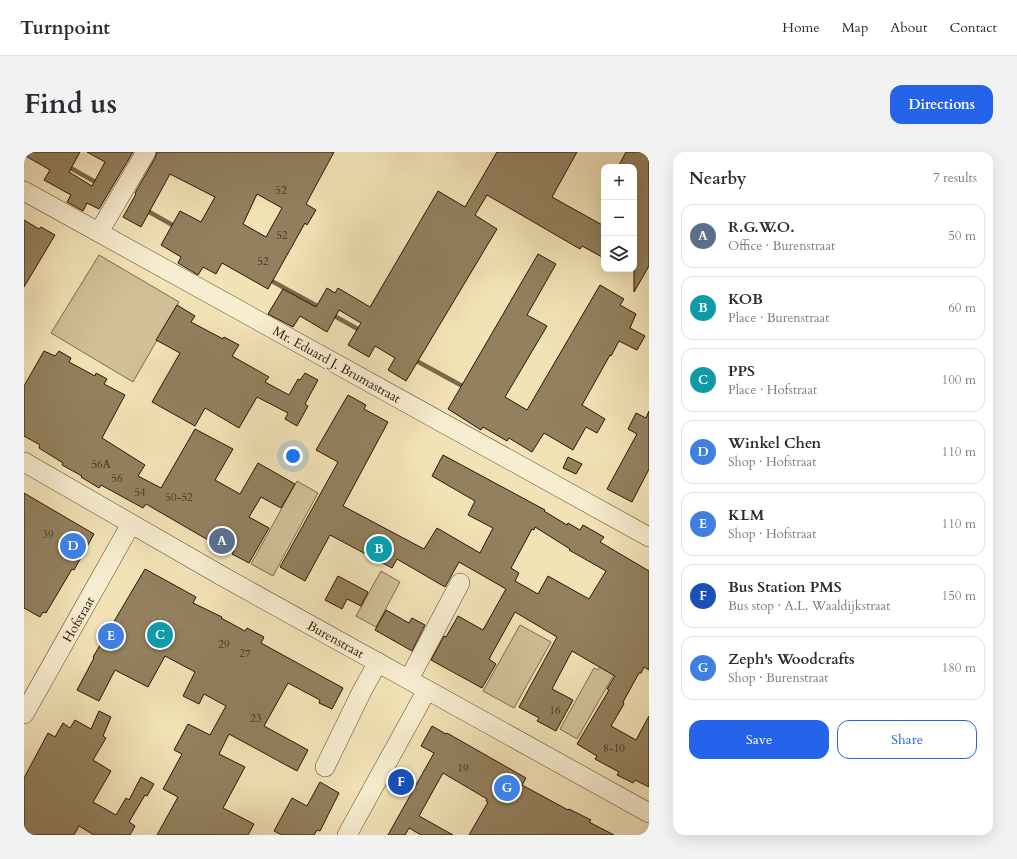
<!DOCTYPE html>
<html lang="en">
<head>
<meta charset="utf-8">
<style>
  :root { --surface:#fff; --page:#f2f2f3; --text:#2b2b33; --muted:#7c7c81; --line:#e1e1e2; --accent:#2563eb }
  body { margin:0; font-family:Cardo,serif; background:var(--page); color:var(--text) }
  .controls { position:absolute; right:12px; top:12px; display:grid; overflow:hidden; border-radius:8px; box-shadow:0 4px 16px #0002 }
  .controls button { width:36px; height:36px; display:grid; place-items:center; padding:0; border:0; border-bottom:1px solid var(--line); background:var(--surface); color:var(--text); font:20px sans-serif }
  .you { position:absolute; left:269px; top:304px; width:14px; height:14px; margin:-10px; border:3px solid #fff; border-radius:50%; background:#1a73e8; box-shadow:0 0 0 6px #1a73e833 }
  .badge { display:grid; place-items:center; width:26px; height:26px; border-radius:50%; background:var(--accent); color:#fff; font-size:13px; font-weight:700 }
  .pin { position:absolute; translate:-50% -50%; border:2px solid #fff; box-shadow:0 1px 4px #0006 }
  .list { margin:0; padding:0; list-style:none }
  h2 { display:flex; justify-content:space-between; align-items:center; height:52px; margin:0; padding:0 16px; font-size:17px }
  h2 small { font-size:13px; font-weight:400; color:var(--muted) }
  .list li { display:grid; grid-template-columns:26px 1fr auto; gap:12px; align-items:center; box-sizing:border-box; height:64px; margin:0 8px 8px; padding:0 8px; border:1px solid var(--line); border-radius:12px }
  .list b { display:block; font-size:15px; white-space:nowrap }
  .list p { margin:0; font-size:13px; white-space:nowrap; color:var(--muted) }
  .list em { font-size:13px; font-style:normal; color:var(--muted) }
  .actions { display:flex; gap:8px; padding:12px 16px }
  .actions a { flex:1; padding:9px 0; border:1px solid var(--accent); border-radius:12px; text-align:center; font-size:14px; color:var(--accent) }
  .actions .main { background:var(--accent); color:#fff }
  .icon { flex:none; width:22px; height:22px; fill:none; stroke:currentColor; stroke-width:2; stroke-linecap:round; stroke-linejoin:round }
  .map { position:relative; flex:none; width:625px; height:683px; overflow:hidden; border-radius:12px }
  header { display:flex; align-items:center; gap:24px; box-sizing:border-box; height:56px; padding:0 20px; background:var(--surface); border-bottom:1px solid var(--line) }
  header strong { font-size:19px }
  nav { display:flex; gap:22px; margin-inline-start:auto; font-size:14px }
  .intro { display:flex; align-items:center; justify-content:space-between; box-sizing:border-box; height:96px; padding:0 24px }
  h1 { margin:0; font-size:28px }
  .button { padding:10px 18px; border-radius:12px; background:var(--accent); color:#fff; font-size:14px; font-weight:700 }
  main { display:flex; gap:24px; padding:0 24px }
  aside { flex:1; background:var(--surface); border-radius:12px; box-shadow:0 4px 16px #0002 }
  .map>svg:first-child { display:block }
  .green { fill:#d1c098; stroke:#7f6a4c }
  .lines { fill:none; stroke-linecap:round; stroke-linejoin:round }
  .stream { stroke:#7b6749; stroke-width:4.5 }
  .building { fill:#93805f; stroke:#2d1500; fill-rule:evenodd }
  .minor-casing { stroke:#5e482e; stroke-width:20 }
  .minor { stroke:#f7edd0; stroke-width:19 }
  .labels { text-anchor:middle; stroke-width:4; stroke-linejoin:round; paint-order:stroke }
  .number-label { font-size:11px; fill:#463018 }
  .street-label { font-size:13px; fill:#2d1500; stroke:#f7edd0 }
</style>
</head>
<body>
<header>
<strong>Turnpoint</strong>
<nav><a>Home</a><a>Map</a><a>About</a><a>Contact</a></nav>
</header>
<div class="intro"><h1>Find us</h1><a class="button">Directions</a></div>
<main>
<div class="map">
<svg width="625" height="683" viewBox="0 0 625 683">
  <rect width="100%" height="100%" fill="#f2e3b7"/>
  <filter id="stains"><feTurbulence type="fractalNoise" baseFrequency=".005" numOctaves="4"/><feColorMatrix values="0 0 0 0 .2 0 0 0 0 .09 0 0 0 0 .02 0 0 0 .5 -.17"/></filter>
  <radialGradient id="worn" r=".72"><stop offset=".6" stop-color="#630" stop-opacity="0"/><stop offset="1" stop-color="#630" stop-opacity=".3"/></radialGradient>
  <path class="green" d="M75,103l80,47 -46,80 -82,-49z
    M273,329l21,12 -45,83 -22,-12z
    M357,419l19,11 -24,45 -20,-11z
    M496,473l31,17 -37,66 -31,-17z
    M582,504l14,8 -43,75 -17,-10 34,-61 4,2z"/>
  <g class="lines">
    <path class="stream" d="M43,14l32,18
      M120,57l32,18
      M244,127l53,29
      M307,162l32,18
      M389,207l53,29"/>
  </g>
  <path class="building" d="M0,0h56l-11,20 23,14 13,-24 -18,-10h46l-34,57 -12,-6 -4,8 -16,-9 4,-7 -27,-15 6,-10 -26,-15z
    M133,0h177l-28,52 10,6 -9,15 -2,-2 -37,66 -46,-26 -6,11 -13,-7 -5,8 -20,-12 3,-6 -20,-12 19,-34 21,11 14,-25 -45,-23 -29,53 -18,-10 13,-23 -1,-1 20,-35zM233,42l25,14 -16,29 -23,-13z
    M473,0h80l-25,45 52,29v32l-22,-12 -2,3 -93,-54 -12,20 22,14 -91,152 -18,-11 7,-12 -20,-12 -6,11 -21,-12 13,-22 -22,-13 -12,22 -27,-16 -7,11 -25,-13 15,-25 33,18 11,-19 8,5 3,-5 32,19 68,-116 27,16z
    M602,0h23v114l-15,26v-125h-16z
    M0,68l15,9 2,-2 14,8 -31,52z
    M514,102l18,10 -29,51 20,11 -42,71 22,13 73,-125 24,14 -4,6 16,9 -6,14 15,8 -8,14 -18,-9 -8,15 -1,-1 -28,50 23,14 -8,14 -11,-6 -13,23 -29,-17 -12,19 -23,-14 -2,3 -24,-14 -2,3 -33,-21z
    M153,153l18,11 -4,6 32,17 1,-2 15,8 -7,11 37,21 -4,5 24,13 9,-16 2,1 5,-7 13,7 -13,24 3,2 -11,20 -12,-7 3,-6 -31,-16 -18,31 -34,-20 -10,18 -43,-24 28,-49 -24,-13z
    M20,199l11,5 4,-5 12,7 -2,4 26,14 1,-3 11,6 -3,5 21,11 -23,43 43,27 -7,11 23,12 34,-59 38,20 -18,31 25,14 18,-31 37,21 -14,24 -20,-11 -12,20 20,11 -20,35 -17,-9 2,-3 -24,-14 -2,3 -62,-36 -3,4 -42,-23 -2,3 -18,-11 1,-1 -20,-11 1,-2 -24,-15 1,-3 -16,-9v-50z
    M324,243l18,10 -2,4 24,13 -45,84 81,43 13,-21 43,25 13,-25 -25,-13 7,-14 -43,-25 11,-21 102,55 -1,1 23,14 1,-2 12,7 3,-5 21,12 -4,5 49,29v99l-5,-3 -3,6h-2l-16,29 1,2 -13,22 25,14 13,-24v71l-14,-7 -2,3 -16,-8 2,-3 -24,-13 2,-3 -20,-12 32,-54 -2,-1 8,-13 -43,-25 -20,38 21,11 -17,31 -19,-10 2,-3 -20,-11 38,-70 -42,-25 -26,47 7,5 -14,24 -51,-28 13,-24 2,1 12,-21 25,14 23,-41 -47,-27 -14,25 -48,-28 -5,9 -62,-33 -25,46 -25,-14 58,-105 -22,-12zM511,375l35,22 -1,1 37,21 -17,28 -41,-23 -10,18 -23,-13 4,-8 -8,-5 21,-39 2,1z
    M625,259v58l-17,33 -25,-13 30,-55 -9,-5 8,-16 10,5z
    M544,305l14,7 -6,10 -13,-6z
    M0,341l70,41 -20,36 -2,-1 -26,44 -3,-1 -3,5 -16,-9z
    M121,417l51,28 -3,6 29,14 -1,1 24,13 2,-3 17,9 -3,6 82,45 -11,21 -13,-6 1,-3 -32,-17 -24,43 44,24 -11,21 -68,-37 -10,20 26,13 -22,41 31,16 -6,11h-91l21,-38 -15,-8 19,-35 -8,-4 14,-26 22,11 16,-29 -22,-12 -5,10 -16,-8 12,-24 -30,-16 -17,31 -33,-17 -16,31 -22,-11 17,-32 -1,-1z
    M314,424l30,16 -7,14 -14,-7 -5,10 -17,-9z
    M362,458l23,13 3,-5 13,7 -13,26 -37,-21z
    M75,559l12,6 -8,19 3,2 -13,22 18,11 -18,31 23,13 10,-17 3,2 12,-23 13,7 -7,12 -2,-1 -16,27 6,4 -5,9h-36l-15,-9 -5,9h-50v-57l24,-45 7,4 8,-14 7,5 5,-8 16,9z
    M408,574l14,8 1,-1 79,45 -4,7 46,25 1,-1 22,11 -2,2 25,13h-145l19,-33 -2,-1 1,-2 -44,-26 -24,43 34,19h-32l-12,-7 -4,7h-17l46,-82 -13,-7z
    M296,630l19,11 -19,38 -3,-1 -3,5h-32l-8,-4 18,-33 15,8z"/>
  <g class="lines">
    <g class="minor-casing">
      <path id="minor" d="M0,39l625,346
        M75,80l47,-80
        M0,310l198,114 427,237
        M385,527l51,-96
        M0,562l107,-190
        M301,615l37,-76 16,-29
        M323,683l80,-145"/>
    </g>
    <use href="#minor" class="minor"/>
  </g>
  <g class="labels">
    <g class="number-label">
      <text x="257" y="42">52</text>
      <text x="258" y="87">52</text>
      <text x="239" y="113">52</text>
      <text x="77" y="316">56A</text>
      <text x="93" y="330">56</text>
      <text x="116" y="344">54</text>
      <text x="155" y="349">50-52</text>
      <text x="24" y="386">39</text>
      <text x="200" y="496">29</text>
      <text x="221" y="505">27</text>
      <text x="531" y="562">16</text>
      <text x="232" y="570">23</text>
      <text x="590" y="600">8-10</text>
      <text x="439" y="620">19</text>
    </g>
    <g class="street-label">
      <text transform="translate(313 212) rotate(29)" y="5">Mr. Eduard J. Brumastraat</text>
      <text transform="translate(54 467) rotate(-60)" y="5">Hofstraat</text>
      <text transform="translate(312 487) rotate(29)" y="5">Burenstraat</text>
    </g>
  </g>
  <rect width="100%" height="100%" filter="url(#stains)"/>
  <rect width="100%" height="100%" fill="url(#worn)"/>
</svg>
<div class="controls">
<button>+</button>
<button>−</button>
<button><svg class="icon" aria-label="layers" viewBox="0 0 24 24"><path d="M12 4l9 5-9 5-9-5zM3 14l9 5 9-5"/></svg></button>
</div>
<div class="you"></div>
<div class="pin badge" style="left:198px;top:389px;background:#5c6f8a">A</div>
<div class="pin badge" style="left:355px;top:397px;background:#0f9aa8">B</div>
<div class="pin badge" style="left:136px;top:483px;background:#0f9aa8">C</div>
<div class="pin badge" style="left:49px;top:394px;background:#3f7fe0">D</div>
<div class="pin badge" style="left:87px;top:484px;background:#3f7fe0">E</div>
<div class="pin badge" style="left:377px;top:630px;background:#1a4fb4">F</div>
<div class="pin badge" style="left:483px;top:636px;background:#3f7fe0">G</div>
</div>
<aside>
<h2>Nearby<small>7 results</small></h2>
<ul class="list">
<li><span class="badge" style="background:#5c6f8a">A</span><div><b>R.G.W.O.</b><p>Office · Burenstraat</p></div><em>50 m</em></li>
<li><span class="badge" style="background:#0f9aa8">B</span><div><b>KOB</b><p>Place · Burenstraat</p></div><em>60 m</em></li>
<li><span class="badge" style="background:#0f9aa8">C</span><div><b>PPS</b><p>Place · Hofstraat</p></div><em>100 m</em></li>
<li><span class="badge" style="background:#3f7fe0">D</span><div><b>Winkel Chen</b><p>Shop · Hofstraat</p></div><em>110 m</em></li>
<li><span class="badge" style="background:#3f7fe0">E</span><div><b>KLM</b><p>Shop · Hofstraat</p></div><em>110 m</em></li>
<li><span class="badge" style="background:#1a4fb4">F</span><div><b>Bus Station PMS</b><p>Bus stop · A.L. Waaldijkstraat</p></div><em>150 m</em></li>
<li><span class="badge" style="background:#3f7fe0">G</span><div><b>Zeph's Woodcrafts</b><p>Shop · Burenstraat</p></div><em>180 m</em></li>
</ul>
<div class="actions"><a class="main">Save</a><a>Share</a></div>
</aside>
</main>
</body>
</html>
